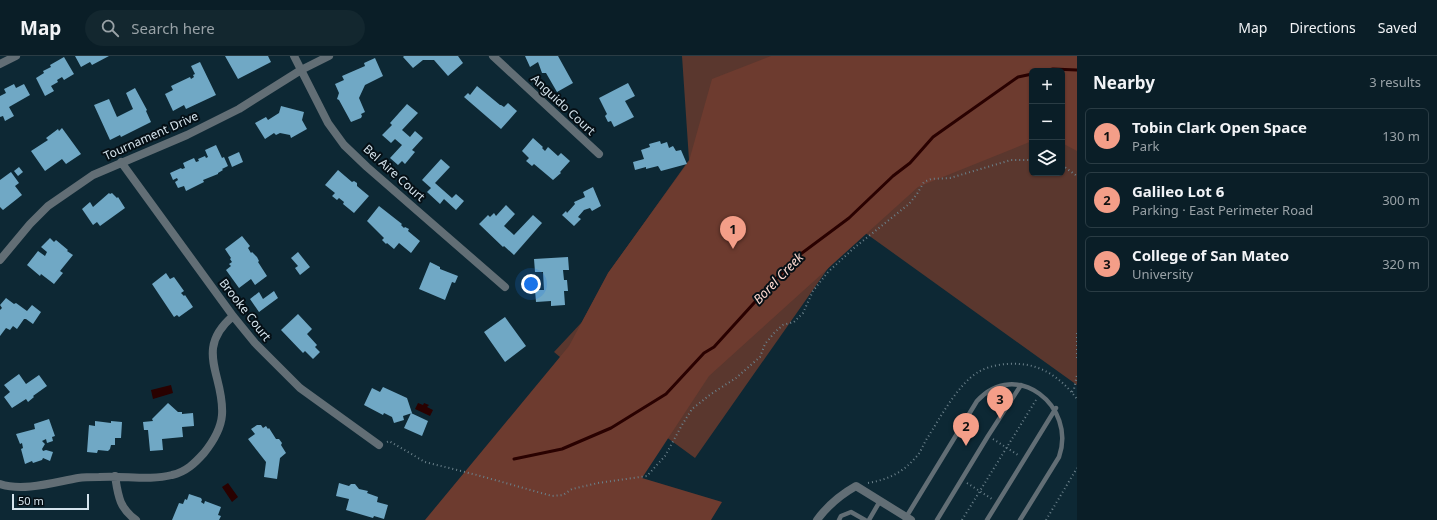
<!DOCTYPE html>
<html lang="en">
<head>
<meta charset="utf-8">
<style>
  :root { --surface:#0a1e27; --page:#13272f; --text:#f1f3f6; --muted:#99a2a7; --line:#2a3c44; --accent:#f49e88 }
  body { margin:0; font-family:"Noto Sans",sans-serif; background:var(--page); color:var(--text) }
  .controls { position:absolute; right:12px; top:12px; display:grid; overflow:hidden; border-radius:6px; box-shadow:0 1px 3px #0004 }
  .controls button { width:36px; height:36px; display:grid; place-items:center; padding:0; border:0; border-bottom:1px solid var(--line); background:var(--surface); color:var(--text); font:20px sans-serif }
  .scale { position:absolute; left:12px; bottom:10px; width:77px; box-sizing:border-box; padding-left:4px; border:2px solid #d5e4ed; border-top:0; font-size:11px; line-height:14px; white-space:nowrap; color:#d5e4ed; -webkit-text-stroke:3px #050f15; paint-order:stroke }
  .you { position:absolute; left:531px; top:228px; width:14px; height:14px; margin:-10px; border:3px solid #fff; border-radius:50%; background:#1a73e8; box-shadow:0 0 0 6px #1a73e833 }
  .badge { display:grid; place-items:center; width:26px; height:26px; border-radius:50%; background:var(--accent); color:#111; font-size:13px; font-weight:700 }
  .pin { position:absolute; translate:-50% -33px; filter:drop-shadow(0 1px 2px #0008) }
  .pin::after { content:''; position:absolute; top:21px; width:14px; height:12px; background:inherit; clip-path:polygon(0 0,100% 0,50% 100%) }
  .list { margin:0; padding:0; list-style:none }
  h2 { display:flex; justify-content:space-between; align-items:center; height:52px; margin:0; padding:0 16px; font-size:17px }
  h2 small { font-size:13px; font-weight:400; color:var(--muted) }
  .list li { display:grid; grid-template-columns:26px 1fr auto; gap:12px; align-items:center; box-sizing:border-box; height:56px; margin:0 8px 8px; padding:0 8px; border:1px solid var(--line); border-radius:6px }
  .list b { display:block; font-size:15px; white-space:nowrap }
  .list p { margin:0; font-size:13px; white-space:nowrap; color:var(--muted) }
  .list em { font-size:13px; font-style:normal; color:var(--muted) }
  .icon { flex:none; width:22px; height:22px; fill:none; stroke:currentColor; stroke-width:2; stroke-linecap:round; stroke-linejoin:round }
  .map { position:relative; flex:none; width:1077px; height:464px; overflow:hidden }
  header { display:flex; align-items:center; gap:24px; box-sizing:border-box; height:56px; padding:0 20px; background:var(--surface); border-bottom:1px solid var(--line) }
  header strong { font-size:19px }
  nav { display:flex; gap:22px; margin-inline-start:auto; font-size:14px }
  .search { width:280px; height:36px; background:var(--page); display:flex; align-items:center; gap:10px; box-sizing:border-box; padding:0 14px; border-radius:22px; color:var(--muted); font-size:15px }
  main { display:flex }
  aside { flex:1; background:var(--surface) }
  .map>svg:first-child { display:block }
  .green { fill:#5a372e; fill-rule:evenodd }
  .forest { fill:#6d3b2f }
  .water { fill:#290100 }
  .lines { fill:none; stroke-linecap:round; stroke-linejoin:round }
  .stream { stroke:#290100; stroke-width:3 }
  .building { fill:#70a8c5 }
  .path { stroke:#6b818b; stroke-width:2; stroke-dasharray:1 3; stroke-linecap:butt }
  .lane { stroke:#626e75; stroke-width:4.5 }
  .street { stroke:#626e75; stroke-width:8 }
  .labels { text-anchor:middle; stroke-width:4; stroke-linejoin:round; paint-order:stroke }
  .street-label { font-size:12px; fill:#d5e4ed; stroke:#050f15 }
  .water-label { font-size:13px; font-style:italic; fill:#fddad1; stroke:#050f15 }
</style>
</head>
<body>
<header>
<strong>Map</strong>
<div class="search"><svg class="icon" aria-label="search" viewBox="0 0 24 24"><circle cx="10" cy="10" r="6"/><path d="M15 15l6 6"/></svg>Search here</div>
<nav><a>Map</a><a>Directions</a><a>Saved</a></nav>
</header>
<main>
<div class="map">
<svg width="1077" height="464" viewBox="0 0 1077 464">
  <rect width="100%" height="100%" fill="#0d2834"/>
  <path class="green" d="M682,0h395v329l-220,-158 -162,231 -111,-81 -30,-25 28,-30 27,-50 80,-112zM1032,15h30v102h-30z"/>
  <path class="forest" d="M771,0h306v95l-15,-8v-72h-30v70l-114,46 -209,189 -67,102 80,24 -11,18h-286l144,-174 39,-73 81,-112 23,-82z"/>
  <path class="water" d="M171,329l2,8 -20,6 -2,-9z
    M418,347l5,2 1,-2 5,2 -2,2 6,3 -3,6 -15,-7z
    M228,427l10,14 -6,5 -10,-15z"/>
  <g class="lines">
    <path class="stream" d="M1044,15l9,-2 24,1
      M514,403l48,-10 49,-21 55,-34 38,-41 10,-6 80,-88 55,-41 44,-42 17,-13 23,-26 85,-60 14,-3"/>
  </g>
  <path class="building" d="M75,0h34l-17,9 -2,-3 -9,5z
    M225,0h43l3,6 -33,17z
    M404,0h54l5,7 -15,13 -14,-16h-11l-10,8 -10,-11z
    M525,0h33l15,27 -16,9 -11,-19h-4l-4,-11 -8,5z
    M64,1l10,17 -10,6 -2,-3 -5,3 1,2 -7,4 3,5 -9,5 -9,-18 8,-5 -1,-2 8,-4 -1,-2z
    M375,2l8,18 -18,9 -6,13 6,14 -4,2 1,2 -1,2 -10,4 -12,-22 -2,-1 2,-6 -4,-9 9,-4 -2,-4 23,-10 -1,-3z
    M200,6l16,33 -30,14 -2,-4 -11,6 -8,-17 8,-4 -2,-4 19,-9 1,2 3,-2 -1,-2 2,-1 -4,-8z
    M628,27l7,13 -10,5 9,16 -20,10 -3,-6 -3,1 -3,-6 2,-2 -8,-16z
    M14,28l2,4 8,-4 6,11 -21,12 5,9 -9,5 -2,-5 -3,1v-21l6,-3 -2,-4z
    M477,30l23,19h1l3,2 4,-4 9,8 -16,18 -37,-32 4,-4 2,2z
    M135,32l12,22 -1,1 5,11 -30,15 -1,-2 -10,5 -16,-35 15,-6 8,18 16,-8 -7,-16z
    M407,48l11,9 -16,17 8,7 5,-6 8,7 -11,12 3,2 -10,12 -3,-3 -4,4 -8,-7 12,-13 -7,-6 -4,4 -9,-8 10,-10 -2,-2z
    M281,50l23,6 -2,8 5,9 -16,9 -1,-3 -10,-2 -4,2 -2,-2 -9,6 -10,-16 11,-6 2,3 11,-7z
    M62,72l19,26 -15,10 -4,-5 -17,12 -14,-20 17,-11 -2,-2 12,-9 1,2z
    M533,82l10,9 -1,1 3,3 3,-4 10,9 3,-3 9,8 -10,11 1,1 -8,7 -19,-16 -2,2 -6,-5 3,-3 -7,-7z
    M660,85l1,3 6,-2 2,6 4,-2 3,5 5,-1 6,14 -26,7 -3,-5 -12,3v-2l-11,3 -2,-8 11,-3 -3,-9 9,-3 -1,-3z
    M216,89l6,13 2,-1 4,9 -6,3 1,1 -5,3v1l-15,6 1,2 -18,9 -2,-5 -6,2 -3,-6 3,-2 -1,-2 -4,2 -3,-7 11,-5 1,1 3,-1 -2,-5 11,-5 2,4 3,-1 -1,-2 7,-3 1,2 2,-1 -3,-7z
    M239,96l4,10 -11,5 -4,-10z
    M441,103l9,8 -15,16 17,15 4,-4 8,7 -8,9 -12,-11 -4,5 -13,-12 4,-4 -9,-8z
    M19,111l4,5 -5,4 -4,-5z
    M338,114l14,12 2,-1 3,2v3l12,10 -15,17 -11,-9 1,-2 -5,-4 -2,2 -5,-4 3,-3 -10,-8z
    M11,116l8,11 -4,3 7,9 -19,15 -3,-3v-27z
    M593,131l8,19 -9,5 -2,-3 -6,2 -6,7 3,2 -7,7 -12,-11 4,-4 1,2 8,-9 -1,-2 11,-5 -2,-5z
    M109,137l1,1 2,-1 5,5 1,-1 7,11 -25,18 -3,-4 -4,3 -11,-16 8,-7 3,5z
    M506,149l9,9 -11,12 10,9 19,-20 9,8 -28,32 -10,-9 -1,1 -24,-23 9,-9 2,2 4,-4 2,3z
    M379,150l23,18 -1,1 3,3 1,-1 4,2 -1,2 12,10 -9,12 -12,-10 -5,6 -7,-6 -1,1 -4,-4 2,-2 -17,-17z
    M242,180l8,10 -2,2 3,5 1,-1 5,5 2,4 -1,1 9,14 -12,9 -4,-6 -12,9 -13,-18 5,-4 -2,-2 3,-2 -2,-3 1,-1 -6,-9z
    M50,182l4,4 2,-2 12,10 -1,1 6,4 -13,16 3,2 -9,11 -13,-10 -1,2 -13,-11 11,-14 7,5 2,-4 -6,-5z
    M298,196l12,15 -10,8 -5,-7 3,-2 -7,-8z
    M568,201l1,13h-6l1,10h3l1,11h-4l1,14 -14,1v-5l-15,1 -1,-12h9l-1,-18h-8l-1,-13z
    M430,206l10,5v2l18,7 -3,7 -3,-1 -7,18 -26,-11z
    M166,217l4,6 4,-2 10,14 -3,2 3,3 1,-1 8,12 -14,10 -2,-2 -3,2 -22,-33z
    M274,235l4,7 -19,14 -9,-13 9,-7 4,7z
    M6,242l8,6 2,-1 11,8 5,-6 9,7 -8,12 -7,-5h-2l-7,10 -4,-3 -3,4 -4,-2 -6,8v-26l2,-2 -2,-3z
    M298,258l14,15 -5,5 10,11 -2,2 5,5 -7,7 -8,-8 -2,2 -22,-23z
    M505,261l21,29 -21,16 -21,-30z
    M19,318l7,10 13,-9 8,11 -14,10 1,1 -6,5 -2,-3 -14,9 -8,-11 6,-5 -6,-7z
    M383,331l24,11 5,15 -9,3 1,4 -10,3 -2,-6 -8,-4 -1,2 -19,-10 8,-17 8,4z
    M168,347l10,9h4v2l11,-1 1,13 -12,1 1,10 -21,2 1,11 -13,1 -2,-21h-4l-1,-8 10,-1 -1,-2z
    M411,357l17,8 -6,15 -18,-8z
    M49,363l6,17 -3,1 1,4 -6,2 -1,-4 -4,2 3,3 -3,5 1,2 3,-1 7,2 -3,9 -7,-3 -1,2 -9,3 -1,-2 -7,3 -4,-15 2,-1 -1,-5 -2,1 -4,-10 19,-5 -1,-5z
    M95,365l16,2v-2l11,1 -1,16h-6v7h-4l-1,4 -2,2 -10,-1 -1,3 -10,-1 2,-27 6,1z
    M257,369h4l2,3 3,-2 2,3 1,-1 7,11h3l3,4 -1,2 5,8 -6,5 -3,21 -13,-2 2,-15 -18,-23 7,-5 -4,-5z
    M339,427l10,3 2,-2h4l4,5 9,2 -1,2 11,4 -1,5 11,3 -4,14 -10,-3 -1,2 -27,-8 3,-11 -13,-3z
    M189,438l12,4 1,2 -1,2 3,2 1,-3 16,6 -3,8 3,1 -2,4h-47l7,-17 4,1 2,-5 2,1z"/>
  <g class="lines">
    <path class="path" d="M1062,109l15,11
      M1077,277v26
      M1072,336l2,-3 3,-14
      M993,383l25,16
      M387,386l2,-1 36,21 52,13 75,21 11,-1 9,-6 26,-6 49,-7 18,-20 17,-31 10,-16 19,-15 25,-16 24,-21 5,-13 10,-12 8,-7 11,-3 9,-9 10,-22 15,-19 26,-24 55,-44 8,-10 7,-12 7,-3 19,-1 61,-18h21
      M868,427c18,-3 35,-10 47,-25 6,-5 8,-14 13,-21 12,-19 31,-55 52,-66 11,-6 27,-8 39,-7 24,1 44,16 58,35
      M967,427l25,16
      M962,464l74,-120
      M1046,464l31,-52"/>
    <path class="lane" d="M905,463l72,-118c39,-43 100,5 82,56l-39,63
      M839,464l2,-4 10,-4 14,8
      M869,464l11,-19
      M937,464l51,-84 33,-51
      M987,464l69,-112"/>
    <path class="street" d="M294,0l34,67 16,22 23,22 138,120
      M493,0l106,98
      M0,8l16,-8
      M121,106l112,154 22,27 45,45 79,57
      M0,204l30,-36 18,-18 45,-31 94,-40 52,-26 62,-39 28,-14
      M115,420c3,19 4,32 21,44
      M0,428c23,8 55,-2 78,-6 7,-1 14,-1 21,-1 24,-2 50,4 73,-2 14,-3 23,-12 32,-22 8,-10 17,-25 18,-38 3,-39 -29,-65 11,-99
      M817,464c11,-15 23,-25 39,-34l55,34"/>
  </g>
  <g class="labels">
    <g class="street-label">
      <text transform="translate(563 49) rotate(43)" y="4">Anguido Court</text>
      <text transform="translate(151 80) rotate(-24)" y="4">Tournament Drive</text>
      <text transform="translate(394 117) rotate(42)" y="4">Bel Aire Court</text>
      <text transform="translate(245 254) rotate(52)" y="4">Brooke Court</text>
    </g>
    <g class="water-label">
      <text transform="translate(778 222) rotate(-46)" y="5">Borel Creek</text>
    </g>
  </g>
</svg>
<div class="controls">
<button>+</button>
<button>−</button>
<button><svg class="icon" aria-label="layers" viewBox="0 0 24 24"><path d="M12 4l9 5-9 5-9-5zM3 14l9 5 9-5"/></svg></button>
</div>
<div class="scale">50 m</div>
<div class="you"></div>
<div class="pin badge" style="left:733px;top:193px">1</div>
<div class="pin badge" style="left:966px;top:390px">2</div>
<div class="pin badge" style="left:1000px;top:363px">3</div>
</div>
<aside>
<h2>Nearby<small>3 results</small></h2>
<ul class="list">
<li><span class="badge">1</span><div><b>Tobin Clark Open Space</b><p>Park</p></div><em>130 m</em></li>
<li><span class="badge">2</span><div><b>Galileo Lot 6</b><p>Parking · East Perimeter Road</p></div><em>300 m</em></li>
<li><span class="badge">3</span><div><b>College of San Mateo</b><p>University</p></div><em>320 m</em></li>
</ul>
</aside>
</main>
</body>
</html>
